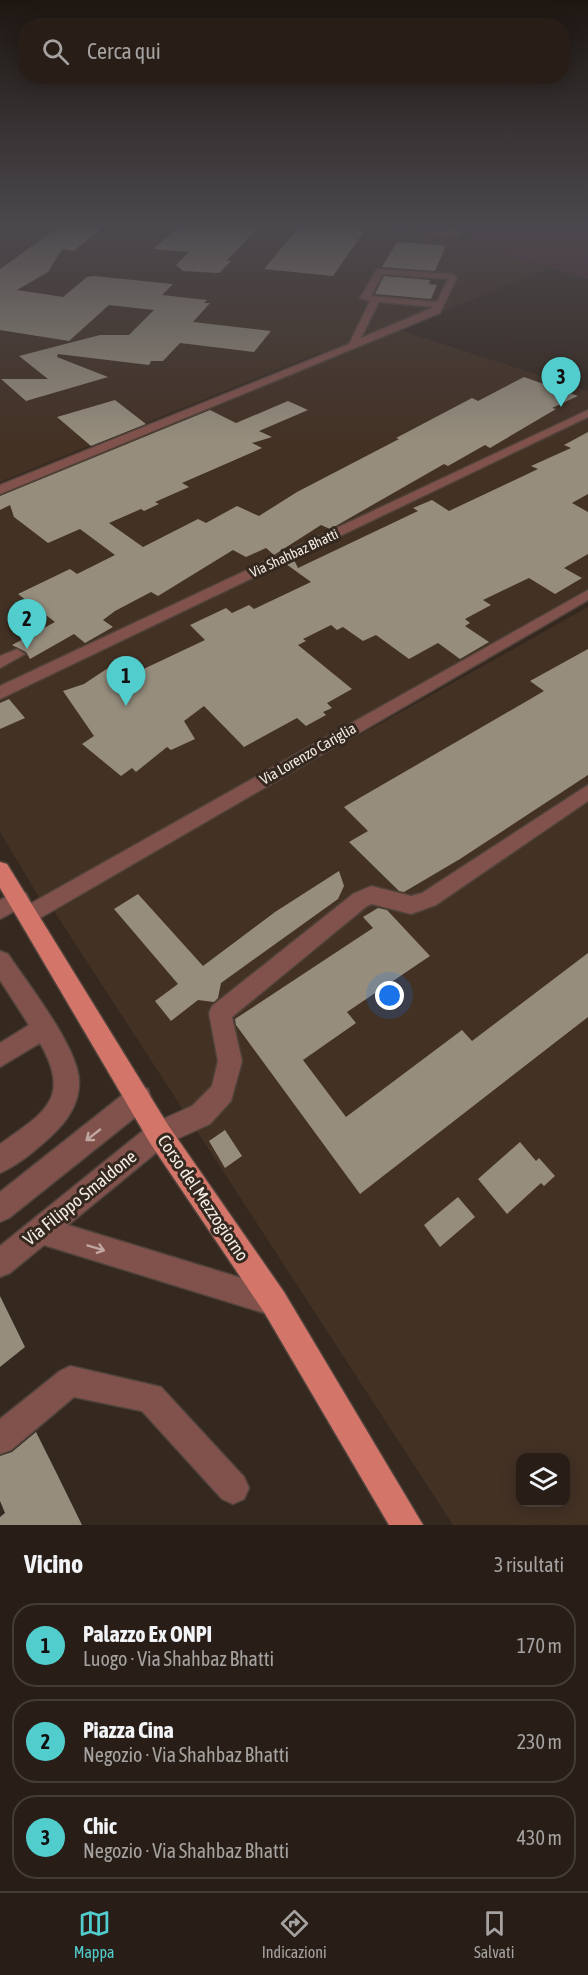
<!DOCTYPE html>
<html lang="it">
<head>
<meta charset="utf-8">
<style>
  :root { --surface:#281e17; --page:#302720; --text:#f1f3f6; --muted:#a5a2a1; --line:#443c36; --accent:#52cdcd }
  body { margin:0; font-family:"Asap Condensed",sans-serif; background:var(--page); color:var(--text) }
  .controls { position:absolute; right:18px; bottom:18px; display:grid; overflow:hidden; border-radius:12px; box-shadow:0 3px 15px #0003 }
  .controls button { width:54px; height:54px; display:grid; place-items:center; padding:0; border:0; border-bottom:2px solid var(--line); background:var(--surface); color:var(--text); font:30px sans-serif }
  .you { position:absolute; left:390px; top:996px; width:21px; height:21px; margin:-15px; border:4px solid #fff; border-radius:50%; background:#1a73e8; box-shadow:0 0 0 9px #1a73e833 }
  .badge { display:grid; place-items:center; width:39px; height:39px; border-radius:50%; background:var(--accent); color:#111; font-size:20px; font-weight:700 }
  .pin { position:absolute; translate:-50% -50px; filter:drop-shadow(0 2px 3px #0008) }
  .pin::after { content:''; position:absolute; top:32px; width:21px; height:18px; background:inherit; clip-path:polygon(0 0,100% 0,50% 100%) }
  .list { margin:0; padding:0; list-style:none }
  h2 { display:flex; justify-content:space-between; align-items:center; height:78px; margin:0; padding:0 24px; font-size:26px }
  h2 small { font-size:20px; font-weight:400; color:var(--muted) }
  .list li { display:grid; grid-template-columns:39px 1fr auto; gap:18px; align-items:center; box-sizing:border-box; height:84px; margin:0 12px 12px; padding:0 12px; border:2px solid var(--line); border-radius:24px }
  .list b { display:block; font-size:22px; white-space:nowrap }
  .list p { margin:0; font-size:20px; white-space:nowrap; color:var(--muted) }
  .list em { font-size:20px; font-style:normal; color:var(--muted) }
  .icon { flex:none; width:33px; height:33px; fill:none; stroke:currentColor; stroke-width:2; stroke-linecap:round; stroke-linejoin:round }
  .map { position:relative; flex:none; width:588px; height:1525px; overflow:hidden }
  .search { position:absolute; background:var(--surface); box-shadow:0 3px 15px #0003; left:18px; right:18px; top:18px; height:66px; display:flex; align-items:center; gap:15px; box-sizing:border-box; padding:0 21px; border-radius:24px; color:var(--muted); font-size:22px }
  .sheet { height:366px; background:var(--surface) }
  nav { display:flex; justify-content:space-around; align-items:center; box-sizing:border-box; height:84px; border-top:2px solid var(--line); background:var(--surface); font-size:16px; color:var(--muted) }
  nav a { display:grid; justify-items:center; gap:3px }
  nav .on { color:var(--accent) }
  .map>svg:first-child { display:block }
  .built { fill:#433124; fill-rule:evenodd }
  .green { fill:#4e2b36 }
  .building { fill:#968d7d }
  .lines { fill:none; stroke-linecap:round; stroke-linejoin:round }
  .minor-casing { stroke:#50433b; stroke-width:3 }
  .major-casing { stroke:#50433b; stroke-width:3 }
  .minor { fill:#81524c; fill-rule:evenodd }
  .major { fill:#d4756a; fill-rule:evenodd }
  .oneway { stroke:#c0a6a0 }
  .labels { text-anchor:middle; stroke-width:6; stroke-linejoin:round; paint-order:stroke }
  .far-street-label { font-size:14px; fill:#f4ebe5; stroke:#35281f }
  .street-label { font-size:15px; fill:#f4ebe5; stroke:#35281f }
  .near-street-label { font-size:18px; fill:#f4ebe5; stroke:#35281f }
</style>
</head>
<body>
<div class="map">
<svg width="588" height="1525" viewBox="0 0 588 1525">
  <rect width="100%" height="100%" fill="#35281f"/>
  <path class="built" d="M0,227h389l77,16 82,25 -149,62 189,61v197l-548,311 -40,-67v-337l331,-137 -12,-5 -319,129z
    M588,607v918h-135l-401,-617zM520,1458h46v44h-46z"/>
  <path class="green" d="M470,227h118v52l-122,-36z"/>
  <path class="building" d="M59,227h45l-30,24 -12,-2 -14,23 -31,18 46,7 24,-20 7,-1 79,8 -11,11 45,5 -3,3h6l-17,19 78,9 -17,21 -74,-9 -17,18h-12l-2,4 -91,-11 -1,3 51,20 -82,24 -25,-22h47l-29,-23 81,-21h29l25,-25 -45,-5 -40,36 -69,-11v-61z
    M178,227h81l-32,33 4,1 -12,12 -36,-2 -7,-6 13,-13 -36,-3z
    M299,227h40l26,3 -32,46 -69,-7z
    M397,242l41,3 8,1 -11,25 -53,-4z
    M384,276l46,4 -1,4 8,1 -6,14 -56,-5z
    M524,377l54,19 -26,12 4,1 -66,39 -5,-3 -37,21 -4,-2 -110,63 -4,2 -9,-4 -47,30 -8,-7 -20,9 -13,-7 -75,46 -7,-4 -36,19 -12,9 10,7 -28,16 -11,-9 -44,25 -4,-7 -14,-7 43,-23 -37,-28 52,-25 7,5 38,-19 -35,-26 -32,14 -34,-26 -4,-12 -10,5v-14l210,-86 26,13 52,-22 20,9 -49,21 13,6 -20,6 10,5 -80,35 7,4 -34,15 4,2 -15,7 -3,-2 -32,14 34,24 55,-28 8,4 31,-17 22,10 38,-24 102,-53 -3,-1 76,-40 6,3z
    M115,400l31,24 -55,22 -34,-29z
    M588,432v62l-16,9 16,9v42l-24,14 18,10 -27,16 -26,-16 -46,22 8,5 -26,14 5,4 -5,3 24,16 -29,17 -22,-16 -29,16 -33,-24 -13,6 -20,-14 -6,3 -6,-5 -28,14 3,2 -8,4 54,44 -25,14 5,5 -9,4 3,3 -20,11 -9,-8 -53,29 -40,-41 -20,15 11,18 -24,11 -4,-3 -31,25 -4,-4 -11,8 -39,-32 12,-8 -31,-45 21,-7 33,-22 18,11 70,-33 -15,-15 36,-17 6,5 17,-8 5,4 57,-27 -25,-18 8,-4 4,8 120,-57 -5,-3 19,-8 17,11 89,-42 -7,-3 40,-18 -7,-3z
    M588,649v126l-128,84 -56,33 -5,-1 -50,-49 19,-11 -24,-24 200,-116 -14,-10z
    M9,699l16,19 -25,11v-26z
    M339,871l5,15 -6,13 -117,84 -3,15 -4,4 -16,-2 -27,21 -16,-20 23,-17 -64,-75 24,-15 65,72 72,-54z
    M378,908l9,2 43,46 -83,56 9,11 -53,37 43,57 116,-87 10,11 116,-88v64l-228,177 -124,-169 -1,-6 138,-91 -10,-11z
    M225,1130l17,26 -17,12 -16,-27z
    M520,1142l16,19 3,-3 16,18 -11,10 -3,-3 -34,31 -29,-35z
    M458,1197l17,20 -35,30 -16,-22z
    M0,1296l25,51 -25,20z
    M36,1432l20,40 26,53h-82v-8l5,-4 -5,-12v-45l12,-4z"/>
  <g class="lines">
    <g class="minor-casing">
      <path id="minor" d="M406,227l35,5 21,-5 -4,8 -17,1z
        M377,269l76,5 4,3 -17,36 -440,181v-9l349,-141 21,-43 -10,-3zM383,274l65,5 -11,23 -66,-6zM379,302l55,5 -73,31z
        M588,410v7l-588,282v-13z
        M588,590v10l-553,321 -7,3 -7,-3 -3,-6 3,-6z
        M17,649l8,5 -25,14v-12z
        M588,785v16l-152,104 -25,9 -39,-10 -5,2 -135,111 10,44 -11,40 -21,23 -42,19 -100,82 206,63 10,4 4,10 -4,10 -10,4 -230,-71 -34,28 -10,4v-31l150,-121 42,-19 20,-20 6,-25 -9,-48 3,-7 141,-112 18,-8 40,10 11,-3z
        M19,890l7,3 3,6 -3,6 -26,14v-19z
        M0,951l8,3c19,29 72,95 71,129 0,22 -14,41 -30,55 -14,13 -31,27 -49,35v-29c44,-31 72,-45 40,-101l-40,24v-24l29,-18 -29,-45z
        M139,1086l9,3 3,9 -3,9 -139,111 -9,4v-30l130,-103z
        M70,1366l91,21 83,90 5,11 -5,11 -11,5 -11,-5 -80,-88 -68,-14 -63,53 -11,4v-35l60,-48z"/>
    </g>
    <g class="major-casing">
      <path id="major" d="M0,862l7,2 161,261 116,167 139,233h-34l-125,-213 -114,-169 -150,-255z"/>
    </g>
    <use href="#minor" class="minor"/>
    <use href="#major" class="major"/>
  </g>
  <defs><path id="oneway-shaft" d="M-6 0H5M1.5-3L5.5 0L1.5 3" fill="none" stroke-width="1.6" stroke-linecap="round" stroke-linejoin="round" transform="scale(1.5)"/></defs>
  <g class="oneway">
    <use href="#oneway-shaft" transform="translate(93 1135) rotate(142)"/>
    <use href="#oneway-shaft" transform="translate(96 1248) rotate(17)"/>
  </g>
  <linearGradient id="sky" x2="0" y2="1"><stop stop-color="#1d1611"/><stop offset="0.51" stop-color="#4b484d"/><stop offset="1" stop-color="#4b484d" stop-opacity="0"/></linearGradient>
  <rect width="588" height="441" fill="url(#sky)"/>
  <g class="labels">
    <g class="far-street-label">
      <text transform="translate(294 553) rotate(-25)" y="5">Via Shahbaz Bhatti</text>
    </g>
    <g class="street-label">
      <text transform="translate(308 754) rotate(-30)" y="5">Via Lorenzo Cariglia</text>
    </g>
    <g class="near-street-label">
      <text transform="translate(80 1198) rotate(-39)" y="6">Via Filippo Smaldone</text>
      <text transform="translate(203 1198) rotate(56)" y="6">Corso del Mezzogiorno</text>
    </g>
  </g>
</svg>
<div class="controls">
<button><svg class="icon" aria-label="layers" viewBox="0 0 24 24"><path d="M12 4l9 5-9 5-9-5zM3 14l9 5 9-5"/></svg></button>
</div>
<div class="you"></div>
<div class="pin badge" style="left:126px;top:706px">1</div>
<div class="pin badge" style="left:27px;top:649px">2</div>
<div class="pin badge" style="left:561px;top:407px">3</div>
<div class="search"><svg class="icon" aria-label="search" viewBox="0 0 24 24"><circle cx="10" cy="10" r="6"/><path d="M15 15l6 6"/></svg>Cerca qui</div>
</div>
<section class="sheet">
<h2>Vicino<small>3 risultati</small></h2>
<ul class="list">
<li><span class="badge">1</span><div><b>Palazzo Ex ONPI</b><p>Luogo · Via Shahbaz Bhatti</p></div><em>170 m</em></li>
<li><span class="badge">2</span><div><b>Piazza Cina</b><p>Negozio · Via Shahbaz Bhatti</p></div><em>230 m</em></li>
<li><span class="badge">3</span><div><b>Chic</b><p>Negozio · Via Shahbaz Bhatti</p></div><em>430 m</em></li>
</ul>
</section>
<nav>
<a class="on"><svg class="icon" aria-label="map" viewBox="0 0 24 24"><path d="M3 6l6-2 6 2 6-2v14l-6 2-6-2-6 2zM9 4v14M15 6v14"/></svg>Mappa</a>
<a><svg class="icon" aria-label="directions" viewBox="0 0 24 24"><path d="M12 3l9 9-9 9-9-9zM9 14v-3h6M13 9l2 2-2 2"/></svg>Indicazioni</a>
<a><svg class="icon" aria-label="saved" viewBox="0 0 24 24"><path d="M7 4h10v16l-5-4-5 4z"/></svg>Salvati</a>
</nav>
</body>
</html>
